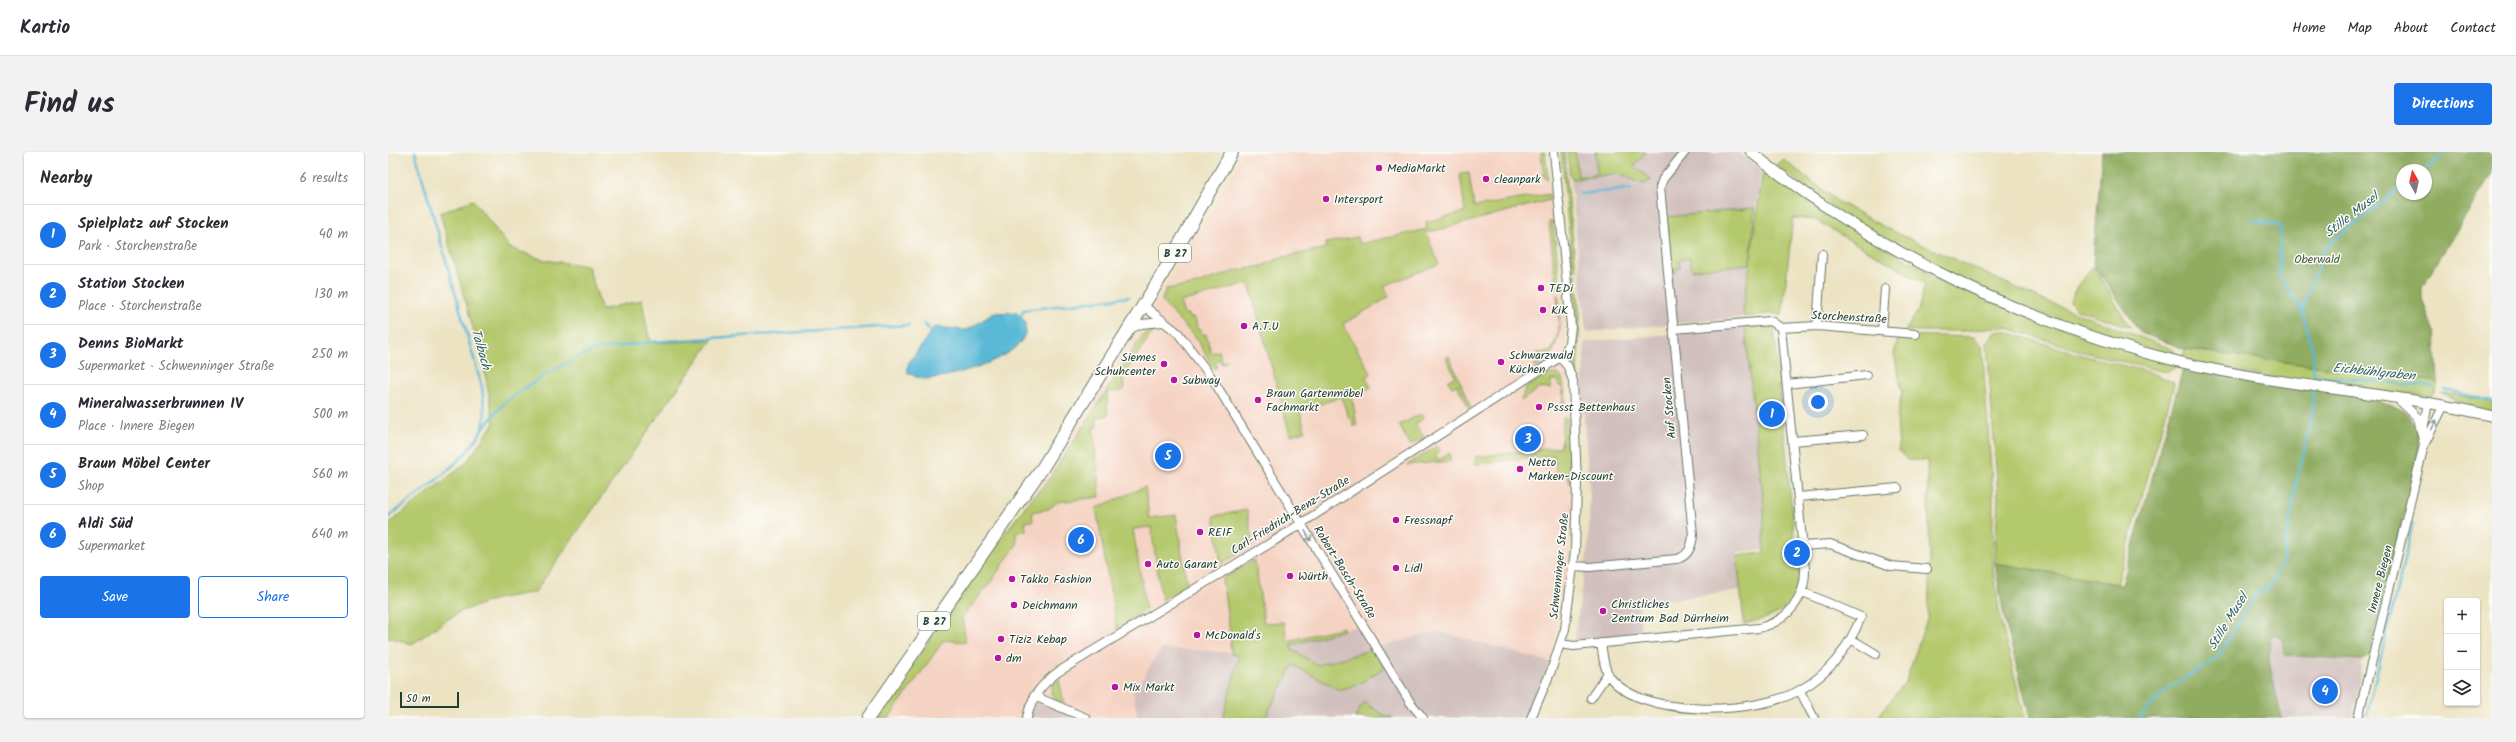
<!DOCTYPE html>
<html lang="en">
<head>
<meta charset="utf-8">
<style>
  :root { --surface:#fff; --page:#f2f2f3; --text:#2b2b33; --muted:#7c7c81; --line:#e1e1e2; --accent:#1a73e8 }
  body { margin:0; font-family:Kalam,sans-serif; background:var(--page); color:var(--text) }
  .controls { position:absolute; right:12px; bottom:12px; display:grid; overflow:hidden; border-radius:4px; box-shadow:0 1px 3px #0004 }
  .controls button { width:36px; height:36px; display:grid; place-items:center; padding:0; border:0; border-bottom:1px solid var(--line); background:var(--surface); color:var(--text); font:20px sans-serif }
  .compass { position:absolute; left:2008px; top:12px; width:36px; height:36px; border-radius:50%; background:var(--surface); box-shadow:0 1px 3px #0004; rotate:352deg }
  .scale { position:absolute; left:12px; bottom:10px; width:59px; box-sizing:border-box; padding-left:4px; border:2px solid #1f3d34; border-top:0; font-size:11px; line-height:14px; white-space:nowrap; color:#1f3d34; -webkit-text-stroke:3px #fdfcf7; paint-order:stroke }
  .you { position:absolute; left:1430px; top:250px; width:14px; height:14px; margin:-10px; border:3px solid #fff; border-radius:50%; background:#1a73e8; box-shadow:0 0 0 6px #1a73e833 }
  .badge { display:grid; place-items:center; width:26px; height:26px; border-radius:50%; background:var(--accent); color:#fff; font-size:13px; font-weight:700 }
  .pin { position:absolute; translate:-50% -50%; border:2px solid #fff; box-shadow:0 1px 4px #0006 }
  .list { margin:0; padding:0; list-style:none }
  h2 { display:flex; justify-content:space-between; align-items:center; height:52px; margin:0; padding:0 16px; font-size:17px }
  h2 small { font-size:13px; font-weight:400; color:var(--muted) }
  .list li { display:grid; grid-template-columns:26px 1fr auto; gap:12px; align-items:center; box-sizing:border-box; height:60px; padding:0 16px; border-top:1px solid var(--line) }
  .list b { display:block; font-size:15px; white-space:nowrap }
  .list p { margin:0; font-size:13px; white-space:nowrap; color:var(--muted) }
  .list em { font-size:13px; font-style:normal; color:var(--muted) }
  .actions { display:flex; gap:8px; padding:12px 16px }
  .actions a { flex:1; padding:9px 0; border:1px solid var(--accent); border-radius:4px; text-align:center; font-size:14px; color:var(--accent) }
  .actions .main { background:var(--accent); color:#fff }
  .icon { flex:none; width:22px; height:22px; fill:none; stroke:currentColor; stroke-width:2; stroke-linecap:round; stroke-linejoin:round }
  .map { position:relative; flex:none; width:2104px; height:566px; overflow:hidden; border-radius:4px }
  header { display:flex; align-items:center; gap:24px; box-sizing:border-box; height:56px; padding:0 20px; background:var(--surface); border-bottom:1px solid var(--line) }
  header strong { font-size:19px }
  nav { display:flex; gap:22px; margin-inline-start:auto; font-size:14px }
  .intro { display:flex; align-items:center; justify-content:space-between; box-sizing:border-box; height:96px; padding:0 24px }
  h1 { margin:0; font-size:28px }
  .button { padding:10px 18px; border-radius:4px; background:var(--accent); color:#fff; font-size:14px; font-weight:700 }
  main { display:flex; gap:24px; padding:0 24px }
  aside { flex:1; background:var(--surface); border-radius:4px; box-shadow:0 1px 3px #0004 }
  .map>svg:first-child { display:block }
  .built { fill:#f5d3c2 }
  .industrial { fill:#d1c0bd }
  .green { fill:#b4c86c; stroke:#6a8250 }
  .forest { fill:#8fac60; stroke:#57744a; fill-rule:evenodd }
  .water { fill:#58b8d6; stroke:#3c7a85 }
  .lines { fill:none; stroke-linecap:round; stroke-linejoin:round }
  .stream { stroke:#58b8d6; stroke-width:2.5 }
  .minor-casing { stroke:#677766; stroke-width:10 }
  .tertiary-casing { stroke:#677766; stroke-width:12 }
  .primary-casing { stroke:#677766; stroke-width:14 }
  .minor { stroke:#fff; stroke-width:8 }
  .tertiary { stroke:#fff; stroke-width:10 }
  .primary { stroke:#fff; stroke-width:12 }
  .oneway { stroke:#8f9e9a }
  .poi-dot { fill:#b5179e; stroke:#fdfcf7; stroke-width:1.5 }
  .labels { text-anchor:middle; stroke-width:3; stroke-linejoin:round; paint-order:stroke }
  .shield { fill:#fdfcf7; stroke:#62766e; stroke-width:1 }
  .shield-label { font-size:11px; font-weight:bold; fill:#1f3d34 }
  .poi-label { font-size:12px; fill:#1f3d34; stroke:#fdfcf7; text-anchor:start }
  .park-label { font-size:12px; fill:#446042; stroke:#fdfcf7 }
  .street-label { font-size:12px; fill:#1f3d34; stroke:#fdfcf7 }
  .water-label { font-size:13px; font-style:italic; fill:#306265; stroke:#fdfcf7 }
</style>
</head>
<body>
<header>
<strong>Kartio</strong>
<nav><a>Home</a><a>Map</a><a>About</a><a>Contact</a></nav>
</header>
<div class="intro"><h1>Find us</h1><a class="button">Directions</a></div>
<main>
<aside>
<h2>Nearby<small>6 results</small></h2>
<ul class="list">
<li><span class="badge">1</span><div><b>Spielplatz auf Stocken</b><p>Park · Storchenstraße</p></div><em>40 m</em></li>
<li><span class="badge">2</span><div><b>Station Stocken</b><p>Place · Storchenstraße</p></div><em>130 m</em></li>
<li><span class="badge">3</span><div><b>Denns BioMarkt</b><p>Supermarket · Schwenninger Straße</p></div><em>250 m</em></li>
<li><span class="badge">4</span><div><b>Mineralwasserbrunnen IV</b><p>Place · Innere Biegen</p></div><em>500 m</em></li>
<li><span class="badge">5</span><div><b>Braun Möbel Center</b><p>Shop</p></div><em>560 m</em></li>
<li><span class="badge">6</span><div><b>Aldi Süd</b><p>Supermarket</p></div><em>640 m</em></li>
</ul>
<div class="actions"><a class="main">Save</a><a>Share</a></div>
</aside>
<div class="map">
<svg width="2104" height="566" viewBox="0 0 2104 566">
  <rect width="100%" height="100%" fill="#fdfcf7"/>
  <filter id="ink" filterUnits="userSpaceOnUse"><feTurbulence type="fractalNoise" baseFrequency=".025" numOctaves="2"/><feDisplacementMap in="SourceGraphic" scale="8" xChannelSelector="R" yChannelSelector="G"/><feConvolveMatrix kernelMatrix="1 2 1 2 8 2 1 2 1" color-interpolation-filters="sRGB"/></filter>
  <filter id="wash" filterUnits="userSpaceOnUse"><feTurbulence type="fractalNoise" baseFrequency=".012" numOctaves="4" result="noise"/><feDisplacementMap in="SourceGraphic" scale="16" xChannelSelector="R" yChannelSelector="G"/><feGaussianBlur stdDeviation="0.9" result="paint"/><feColorMatrix in="noise" values="0 0 0 0 0 0 0 0 0 0 0 0 0 0 0 0 0 1.4 0 .05"/><feComposite in="paint" operator="in"/></filter>
  <g filter="url(#wash)">
    <rect width="100%" height="100%" fill="#ece3c3"/>
    <path class="built" d="M855,0h303l19,174 8,170 -1,33 -5,47 -17,86 -112,-31 -64,17 -92,-2 -52,6 -69,-3 -28,44 5,25h-251l258,-397 73,-122z"/>
    <path class="industrial" d="M1180,0h170l23,17 -18,139 1,9 -158,15z
      M1357,175l19,180v42l-28,3 5,39 -103,12 4,34 -66,6 -1,-8 13,-88 2,-49 -8,-103 3,-53z
      M970,474l16,22 64,-17 112,31 -26,56h-386l-5,-25 28,-44 69,3 52,-6z
      M1887,483l7,5 2,15 77,5 -1,26 -8,31 -71,1 -12,-58 1,-24z
      M648,544l51,22h-60z"/>
    <path class="green" d="M1153,0h4l3,27 -4,-2z
      M1173,0h3l12,118 -3,1z
      M1179,0h8l3,25 19,-3 -2,-22h51l-12,14 17,14 -6,4c-11,-1 -18,-10 -30,-10 -13,0 -27,5 -41,5l-4,-2z
      M1395,7l54,42 49,27 157,72 131,50 1,4 -3,1 -77,-21 -114,-43 -115,-60 -90,-66z
      M1377,19l104,68 75,41 231,85 1,3 -11,4 -74,-18 -87,-27 -42,4h-57l13,-20 7,-27 -110,-64 -22,-2 -11,98 -8,-3 -30,4 -1,-9 7,-44 -58,6 -2,-12 -11,2 1,8h-3v4l-6,-3 -5,-52 89,-9 -5,55 12,-86z
      M1081,21l5,34 75,-13 1,6 -124,33 13,31 -55,22 5,11 -46,27 28,50 -5,3 5,10 -19,9 5,30h-4l-1,-8h-3l-8,-21 -41,14 5,20 -15,4 -41,-152 -69,19 4,12h4l2,4h5l3,12h3l2,5 3,-1 5,19 8,-2 3,11 6,-2 -6,4 -3,-5 -4,3 2,5 -3,2 -17,-30 -33,-35 -2,-5 4,-10 27,-4 42,-14 27,-5 18,-8 46,-10v-5l31,-6 2,7 68,-15 -1,-7 39,-10 -5,-38z
      M85,48l37,48 34,12 44,6 14,44 40,-10 6,34 4,9 60,-3 -177,252 -39,7 -39,14 -45,31 -20,-6 -4,1v-115l77,-60 29,-41 -11,-61 -43,-149z
      M1165,69l7,66 -4,1 -7,-66z
      M1705,114l37,61 -54,-18 -6,-8 7,-15z
      M1188,122l4,41 -3,60 -3,-15 5,-24 -6,-61z
      M1169,142c2,2 2,9 2,14 2,21 -1,51 -25,60v-3l4,-1 -1,-11 14,-1 9,-24z
      M1381,172l5,3 22,228h4c1,7 4,15 3,22 -3,33 -33,41 -59,47l-7,-68 26,-3 1,-4v-42l-19,-180z
      M764,177h5l-8,8 -26,39 1,14 -17,3 1,22 -12,3 1,9h-4l7,70 -43,5 -8,7 -17,3 1,9 -8,1 1,9 -10,1 1,12 -29,42 -26,31 4,25 -22,-2 -55,78h-12l103,-152 51,-67 16,-17 96,-147z
      M1615,179l86,26 60,15 24,10 1,3 -57,199 -122,-21 3,-67 -11,-153 8,-11z
      M1511,183l75,2 8,8 11,153v70l7,50 25,100h-148l29,-37 22,-65 2,-55 -3,-101h-20l-8,-9 -2,-34 5,-25 -8,-38z
      M1797,197l253,33 -2,10 -5,4 -116,-11 -134,-23z
      M1061,204l22,52 -2,1 -12,-24 -5,2 -4,-6 7,-5 -9,-18z
      M1160,222h9l5,4 4,26 -5,-2 3,-2 -2,-14h-3l-1,-6h-7v8l-13,1 -17,12 4,-12z
      M2053,241l51,8v15l-14,-3z
      M1034,262l2,4 -9,6 9,13 -14,8 -11,-20z
      M1175,266h4l3,65 -2,-8 -11,1 -3,-21 -78,9 -1,-7 86,-10z
      M1049,294l3,5 -5,4 4,5 11,-7v8l-43,4z
      M757,335l4,31 27,-3 11,70 -25,15 -11,-73 -18,2 13,80 -29,20 -21,-121z
      M859,358l6,34 -32,20 -7,-48z
      M867,408l9,63 20,-1 3,19 56,-14 1,3 -53,15v4l27,16 56,-16 11,18 -26,17 -19,6 -47,-25 -28,53h-42l16,-62 -7,-2 -2,-8 1,-6 -9,-61z
      M671,528l5,23 -8,-3 -5,-7 1,-7z
      M976,550l16,11 13,5h-38z"/>
    <path class="forest" d="M1714,0h390v21l-70,114v13l13,32 3,50 -253,-33 -44,-16 -48,-69zM2014,18h24v24h-24z
      M1800,215c37,7 198,27 218,46 15,13 13,30 11,48l-48,195 -8,4 -77,-5 -2,-16 -7,-4 -5,1 -1,24 12,58h-251l-26,-101 -9,-54 127,22 60,-213z"/>
    <path class="water" d="M628,160c3,3 8,7 9,12 9,33 -78,54 -100,55 -6,0 -12,-4 -17,-6v-9l26,-37 33,3 27,-17z"/>
    <g class="lines">
      <path class="stream" d="M2036,18l23,-18
        M1191,42l52,-5
        M1864,67l29,7 -2,49 23,35
        M632,169l3,-11 106,-13
        M536,172l9,9
        M1926,223l119,12
        M1926,227l-1,-29 -11,-39 23,-64 77,-60
        M2057,238l47,11
        M94,277l23,-27 39,-27 49,-25 58,-8 258,-17
        M0,365c26,-20 82,-58 94,-88 5,-13 1,-29 0,-42l-67,-235
        M1979,562l46,-191
        M1751,566l27,-28 51,-32 40,-65 12,-5 5,-8 9,-19 12,-72 17,-74 1,-24"/>
    </g>
  </g>
  <g filter="url(#ink)">
    <g class="lines">
      <g class="minor-casing">
        <path id="minor" d="M756,154l34,27 34,45 198,324 13,16
          M1429,174l5,-72
          M1393,176l36,-2 99,8
          M742,177l11,-5 22,-2
          M1494,179l3,-42
          M1399,232l80,-9
          M2009,246l21,20 6,26
          M2035,279l5,-29
          M1405,289l70,-6
          M1410,345l100,-9
          M1415,394l27,-2 61,22 36,3
          M1185,414l17,1 87,-8c12,-3 15,-13 16,-24l-33,-348 3,-8 22,-27
          M1463,487l25,15
          M1213,491c2,11 2,23 8,33 30,42 145,40 191,14 29,-16 49,-43 61,-73l-58,-25
          M1172,492l14,2 185,-18c29,-7 46,-29 46,-58l-24,-242 -10,-7 -98,8
          M1412,539l14,27
          M646,544l52,22
          M1203,546l17,-25
          M639,566c4,-21 14,-33 31,-46l216,-131 291,-187 4,-11 2,-17 -17,-174
          M1143,566l20,-47 14,-42 10,-78 2,-67 -4,-103 -5,-14 -7,-9
          M1970,566l66,-273 20,-40"/>
      </g>
      <g class="tertiary-casing">
        <path id="tertiary" d="M1363,0c122,99 276,172 429,210 103,25 209,29 312,54"/>
      </g>
      <g class="primary-casing">
        <path id="primary" d="M480,566l175,-251 116,-187 73,-128"/>
      </g>
      <use href="#minor" class="minor"/>
      <use href="#tertiary" class="tertiary"/>
      <use href="#primary" class="primary"/>
    </g>
    <defs><path id="oneway-shaft" d="M-6 0H5M1.5-3L5.5 0L1.5 3" fill="none" stroke-width="1.6" stroke-linecap="round" stroke-linejoin="round"/></defs>
    <g class="oneway">
      <use href="#oneway-shaft" transform="translate(2046 273) rotate(-63)"/>
      <use href="#oneway-shaft" transform="translate(920 384) rotate(61)"/>
    </g>
  </g>
  <g class="poi-dot">
    <circle cx="991" cy="16" r="4"/>
    <circle cx="1098" cy="27" r="4"/>
    <circle cx="938" cy="47" r="4"/>
    <circle cx="1153" cy="136" r="4"/>
    <circle cx="1155" cy="158" r="4"/>
    <circle cx="856" cy="174" r="4"/>
    <circle cx="1113" cy="210" r="4"/>
    <circle cx="776" cy="212" r="4"/>
    <circle cx="786" cy="228" r="4"/>
    <circle cx="870" cy="248" r="4"/>
    <circle cx="1151" cy="255" r="4"/>
    <circle cx="1132" cy="317" r="4"/>
    <circle cx="1008" cy="368" r="4"/>
    <circle cx="812" cy="380" r="4"/>
    <circle cx="760" cy="412" r="4"/>
    <circle cx="1008" cy="416" r="4"/>
    <circle cx="902" cy="424" r="4"/>
    <circle cx="624" cy="427" r="4"/>
    <circle cx="626" cy="453" r="4"/>
    <circle cx="1215" cy="459" r="4"/>
    <circle cx="809" cy="483" r="4"/>
    <circle cx="613" cy="487" r="4"/>
    <circle cx="610" cy="506" r="4"/>
    <circle cx="727" cy="535" r="4"/>
  </g>
  <g class="labels">
    <g class="shield">
      <rect x="771" y="92" width="32" height="18" rx="3"/>
      <rect x="530" y="460" width="32" height="18" rx="3"/>
    </g>
    <g class="shield-label">
      <text x="787" y="105">B 27</text>
      <text x="546" y="473">B 27</text>
    </g>
    <g class="poi-label">
      <text x="999" y="20">MediaMarkt</text>
      <text x="1106" y="31">cleanpark</text>
      <text x="946" y="51">Intersport</text>
      <text x="1161" y="140">TEDi</text>
      <text x="1163" y="162">KiK</text>
      <text x="864" y="178">A.T.U</text>
      <text x="1121" y="207">Schwarzwald<tspan x="1121" dy="14">Küchen</tspan></text>
      <text x="768" y="209" text-anchor="end">Siemes<tspan x="768" dy="14">Schuhcenter</tspan></text>
      <text x="794" y="232">Subway</text>
      <text x="878" y="245">Braun Gartenmöbel<tspan x="878" dy="14">Fachmarkt</tspan></text>
      <text x="1159" y="259">Pssst Bettenhaus</text>
      <text x="1140" y="314">Netto<tspan x="1140" dy="14">Marken-Discount</tspan></text>
      <text x="1016" y="372">Fressnapf</text>
      <text x="820" y="384">REIF</text>
      <text x="768" y="416">Auto Garant</text>
      <text x="1016" y="420">Lidl</text>
      <text x="910" y="428">Würth</text>
      <text x="632" y="431">Takko Fashion</text>
      <text x="1223" y="456">Christliches<tspan x="1223" dy="14">Zentrum Bad Dürrheim</tspan></text>
      <text x="634" y="457">Deichmann</text>
      <text x="817" y="487">McDonald's</text>
      <text x="621" y="491">Tiziz Kebap</text>
      <text x="618" y="510">dm</text>
      <text x="735" y="539">Mix Markt</text>
    </g>
    <g class="park-label">
      <text x="1929" y="111">Oberwald</text>
    </g>
    <g class="street-label">
      <text transform="translate(1461 165) rotate(3)" y="4">Storchenstraße</text>
      <text transform="translate(1281 256) rotate(-95)" y="4">Auf Stocken</text>
      <text transform="translate(902 363) rotate(-32)" y="4">Carl-Friedrich-Benz-Straße</text>
      <text transform="translate(1171 414) rotate(-84)" y="4">Schwenninger Straße</text>
      <text transform="translate(957 420) rotate(58)" y="4">Robert-Bosch-Straße</text>
      <text transform="translate(1992 427) rotate(-76)" y="4">Innere Biegen</text>
    </g>
    <g class="water-label">
      <text transform="translate(1963 62) rotate(-38)" y="5">Stille Musel</text>
      <text transform="translate(94 197) rotate(74)" y="5">Talbach</text>
      <text transform="translate(1986 219) rotate(6)" y="5">Eichbühlgraben</text>
      <text transform="translate(1839 469) rotate(-58)" y="5">Stille Musel</text>
    </g>
  </g>
</svg>
<div class="controls">
<button>+</button>
<button>−</button>
<button><svg class="icon" aria-label="layers" viewBox="0 0 24 24"><path d="M12 4l9 5-9 5-9-5zM3 14l9 5 9-5"/></svg></button>
</div>
<svg class="compass" viewBox="-18 -18 36 36"><path d="M0-13l5 13h-10z" fill="#e53935"/><path d="M0 13l5-13h-10z" fill="#7c7c81"/></svg>
<div class="scale">50 m</div>
<div class="you"></div>
<div class="pin badge" style="left:1384px;top:262px">1</div>
<div class="pin badge" style="left:1409px;top:401px">2</div>
<div class="pin badge" style="left:1140px;top:287px">3</div>
<div class="pin badge" style="left:1937px;top:539px">4</div>
<div class="pin badge" style="left:780px;top:304px">5</div>
<div class="pin badge" style="left:693px;top:388px">6</div>
</div>
</main>
</body>
</html>
